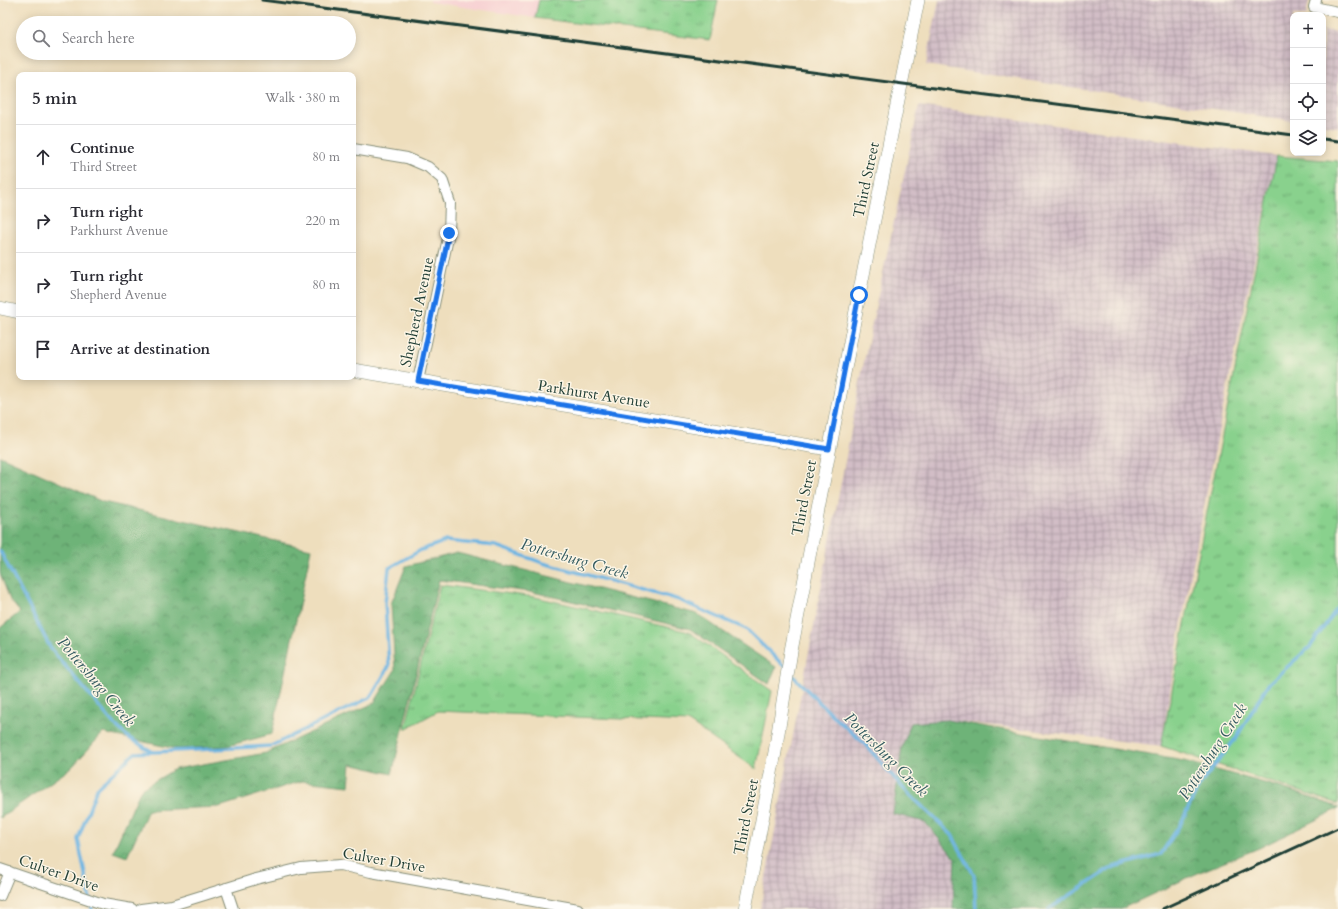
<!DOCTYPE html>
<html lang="en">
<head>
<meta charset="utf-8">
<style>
  :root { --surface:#fff; --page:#f7f7f7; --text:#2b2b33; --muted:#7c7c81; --line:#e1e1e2 }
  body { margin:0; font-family:Cardo,serif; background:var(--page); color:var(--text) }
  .controls { position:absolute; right:12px; top:12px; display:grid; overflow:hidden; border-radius:8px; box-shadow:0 2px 10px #0003 }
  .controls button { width:36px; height:36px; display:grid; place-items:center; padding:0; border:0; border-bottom:1px solid var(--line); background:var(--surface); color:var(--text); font:20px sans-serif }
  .stop { position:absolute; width:12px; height:12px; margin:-9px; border:3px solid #1a73e8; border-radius:50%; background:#fff }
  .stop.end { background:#1a73e8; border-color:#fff; box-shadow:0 1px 4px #0008 }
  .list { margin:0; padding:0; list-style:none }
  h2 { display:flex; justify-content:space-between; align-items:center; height:52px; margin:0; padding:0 16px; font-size:17px }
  h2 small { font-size:13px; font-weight:400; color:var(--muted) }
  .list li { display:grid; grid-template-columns:26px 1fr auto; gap:12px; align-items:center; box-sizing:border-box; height:64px; padding:0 16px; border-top:1px solid var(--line) }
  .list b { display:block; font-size:15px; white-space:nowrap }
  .list p { margin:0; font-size:13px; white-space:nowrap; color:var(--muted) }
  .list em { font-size:13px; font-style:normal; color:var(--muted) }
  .icon { flex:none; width:22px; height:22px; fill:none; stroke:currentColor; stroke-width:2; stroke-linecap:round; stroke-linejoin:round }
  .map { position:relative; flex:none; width:1338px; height:909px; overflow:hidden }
  .search { position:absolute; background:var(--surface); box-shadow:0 2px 10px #0003; left:16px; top:16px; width:340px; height:44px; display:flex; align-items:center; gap:10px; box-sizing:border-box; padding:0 14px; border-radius:22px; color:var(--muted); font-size:15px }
  .panel { position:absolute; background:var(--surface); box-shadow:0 2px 10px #0003; left:16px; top:72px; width:340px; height:308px; border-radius:8px }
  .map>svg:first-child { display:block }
  .built { fill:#f7cfd2 }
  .industrial { fill:url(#industrial-grid) }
  .grass { fill:url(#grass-tufts); stroke:#548760 }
  .forest { fill:url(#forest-crowns); stroke:#467856 }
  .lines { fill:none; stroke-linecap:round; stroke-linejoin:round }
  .stream { stroke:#69b3e2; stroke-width:3.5 }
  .minor-casing { stroke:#868e78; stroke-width:12 }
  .tertiary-casing { stroke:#868e78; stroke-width:14 }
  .minor { stroke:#fff; stroke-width:10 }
  .tertiary { stroke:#fff; stroke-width:13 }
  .rail { stroke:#1f3d34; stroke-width:3 }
  .route { stroke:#1a73e8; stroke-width:5 }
  .labels { text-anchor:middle; stroke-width:3; stroke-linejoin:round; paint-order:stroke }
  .street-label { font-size:15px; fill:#1f3d34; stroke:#fcf5e5 }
  .water-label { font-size:16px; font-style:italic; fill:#325a60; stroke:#fcf5e5 }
</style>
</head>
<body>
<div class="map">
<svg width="1338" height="909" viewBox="0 0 1338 909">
  <defs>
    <pattern id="industrial-grid" width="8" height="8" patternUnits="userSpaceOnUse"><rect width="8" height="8" fill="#d2bdc6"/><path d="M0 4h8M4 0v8" fill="none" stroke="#aa9ba2"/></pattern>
    <pattern id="grass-tufts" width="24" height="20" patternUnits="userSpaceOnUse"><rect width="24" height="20" fill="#89d18d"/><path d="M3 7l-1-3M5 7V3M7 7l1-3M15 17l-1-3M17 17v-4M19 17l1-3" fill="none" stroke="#6fab74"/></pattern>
    <pattern id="forest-crowns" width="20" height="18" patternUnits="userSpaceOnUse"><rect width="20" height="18" fill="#6eb378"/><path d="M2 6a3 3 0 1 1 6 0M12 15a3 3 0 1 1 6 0" fill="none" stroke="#5a9363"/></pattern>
  </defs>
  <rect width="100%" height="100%" fill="#fcf5e5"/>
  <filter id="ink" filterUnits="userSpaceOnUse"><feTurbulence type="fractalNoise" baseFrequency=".025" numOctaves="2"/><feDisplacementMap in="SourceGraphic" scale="8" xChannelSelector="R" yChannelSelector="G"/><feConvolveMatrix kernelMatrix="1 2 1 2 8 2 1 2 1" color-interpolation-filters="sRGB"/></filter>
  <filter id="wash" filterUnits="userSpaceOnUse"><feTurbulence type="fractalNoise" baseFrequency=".012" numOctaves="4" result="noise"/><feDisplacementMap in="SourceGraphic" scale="16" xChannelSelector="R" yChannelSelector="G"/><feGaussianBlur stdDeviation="0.9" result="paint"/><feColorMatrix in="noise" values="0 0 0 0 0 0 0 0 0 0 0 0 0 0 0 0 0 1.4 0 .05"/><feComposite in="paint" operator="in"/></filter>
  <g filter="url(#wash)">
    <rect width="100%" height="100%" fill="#eedebd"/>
    <path class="built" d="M430,0h109l-4,18 -105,-16z"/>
    <path class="industrial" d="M939,0h370l-3,15h-13v106l-367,-56z
      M1323,30l15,2v95l-15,-2z
      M919,106l358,50 -55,257 -45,235 -16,98 -214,-26 -36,3 14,99 30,36 -2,51h-193l106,-558z"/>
    <path class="grass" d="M539,0h179l-8,40 -175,-22z
      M1277,156l61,5v643l-177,-58z
      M440,585l95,12 154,35 83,59 -16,78 -67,-47 -251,-11 -33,18z"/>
    <path class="forest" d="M0,456l103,46 208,47 -39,185 -45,12 -50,3 -74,-16 -32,35 -71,50v-190l20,-16 -10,-12 -10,-27z
      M457,553l240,61 79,53 -7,17 -79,-55 -153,-36 -98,-13 -47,194 -41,-10 -2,22 -47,-5 -83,26 -71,3 -21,47 -14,-5 28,-63 34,-20 91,-16 108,-50 21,-33 -4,-66 15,-38z
      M947,720l237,41 95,26 59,20v2l-79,39 -59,24 -79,37h-168l2,-51 -30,-36 -32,-8 9,-66 9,-25z"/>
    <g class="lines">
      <path class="stream" d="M0,551l51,98 62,74 16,15 24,14
        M790,673l42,42 33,29 39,45 48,46 22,40 2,34
        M92,909l-14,-70 19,-51 38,-35 136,-7 100,-49 18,-31 -4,-63 4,-35 32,-18 25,-9 50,5 47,17 133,36 70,30 39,38
        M1049,909l64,-42 48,-13 20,-31 18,-37 37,-48 33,-55 41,-36 28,-40"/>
    </g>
  </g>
  <g filter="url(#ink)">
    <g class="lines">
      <g class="minor-casing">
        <path id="minor" d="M1316,0l-2,7 24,5
          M353,149l54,9 21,9 14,12 8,24 -1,30 -31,148
          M0,869l103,35 29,5
          M226,888l7,21
          M0,896l10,-24
          M141,909l31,-4 84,-26 45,-11 39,-3 31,7 207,37"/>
      </g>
      <g class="tertiary-casing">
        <path id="tertiary" d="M0,308l19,4
          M353,370l476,79
          M745,909l30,-157 16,-101 68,-356 59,-295"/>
      </g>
      <use href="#minor" class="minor"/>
      <use href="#tertiary" class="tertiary"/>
      <path class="rail" d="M262,0l1031,135
        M1323,139l15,2
        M1162,909l176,-81"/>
    </g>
  </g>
  <g class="lines" filter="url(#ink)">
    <path class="route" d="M449,233l-31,148 411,68 30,-154"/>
  </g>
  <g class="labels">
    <g class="street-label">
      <text transform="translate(866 180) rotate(-78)" y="5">Third Street</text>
      <text transform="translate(417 312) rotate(-78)" y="5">Shepherd Avenue</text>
      <text transform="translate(594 394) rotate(9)" y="5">Parkhurst Avenue</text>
      <text transform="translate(804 498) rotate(-79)" y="5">Third Street</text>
      <text transform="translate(746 817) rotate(-79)" y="5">Third Street</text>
      <text transform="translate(384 860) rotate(10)" y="5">Culver Drive</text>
      <text transform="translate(59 873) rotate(19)" y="5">Culver Drive</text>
    </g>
    <g class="water-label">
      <text transform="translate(575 558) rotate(16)" y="6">Pottersburg Creek</text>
      <text transform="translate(97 681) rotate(50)" y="6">Pottersburg Creek</text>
      <text transform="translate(1212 751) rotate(-57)" y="6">Pottersburg Creek</text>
      <text transform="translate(887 754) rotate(45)" y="6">Pottersburg Creek</text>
    </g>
  </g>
</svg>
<div class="controls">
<button>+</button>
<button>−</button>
<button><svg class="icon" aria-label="locate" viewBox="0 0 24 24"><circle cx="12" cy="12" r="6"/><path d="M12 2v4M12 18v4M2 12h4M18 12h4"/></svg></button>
<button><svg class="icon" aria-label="layers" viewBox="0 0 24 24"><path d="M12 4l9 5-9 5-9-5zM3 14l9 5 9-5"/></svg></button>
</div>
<div class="stop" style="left:859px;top:295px"></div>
<div class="stop end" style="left:449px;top:233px"></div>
<div class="search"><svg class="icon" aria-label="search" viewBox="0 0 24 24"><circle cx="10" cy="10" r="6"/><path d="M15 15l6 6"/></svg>Search here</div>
<section class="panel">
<h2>5 min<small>Walk · 380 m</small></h2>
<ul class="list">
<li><svg class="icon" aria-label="ahead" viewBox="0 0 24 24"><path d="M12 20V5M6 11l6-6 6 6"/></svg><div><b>Continue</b><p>Third Street</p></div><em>80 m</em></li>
<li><svg class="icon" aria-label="right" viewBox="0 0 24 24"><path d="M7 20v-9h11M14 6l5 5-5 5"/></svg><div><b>Turn right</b><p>Parkhurst Avenue</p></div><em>220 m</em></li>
<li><svg class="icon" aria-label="right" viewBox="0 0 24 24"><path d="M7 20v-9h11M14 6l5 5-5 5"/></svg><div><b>Turn right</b><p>Shepherd Avenue</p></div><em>80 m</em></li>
<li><svg class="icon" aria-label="arrive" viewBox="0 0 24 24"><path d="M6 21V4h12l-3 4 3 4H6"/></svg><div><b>Arrive at destination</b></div></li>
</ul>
</section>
</div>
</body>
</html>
